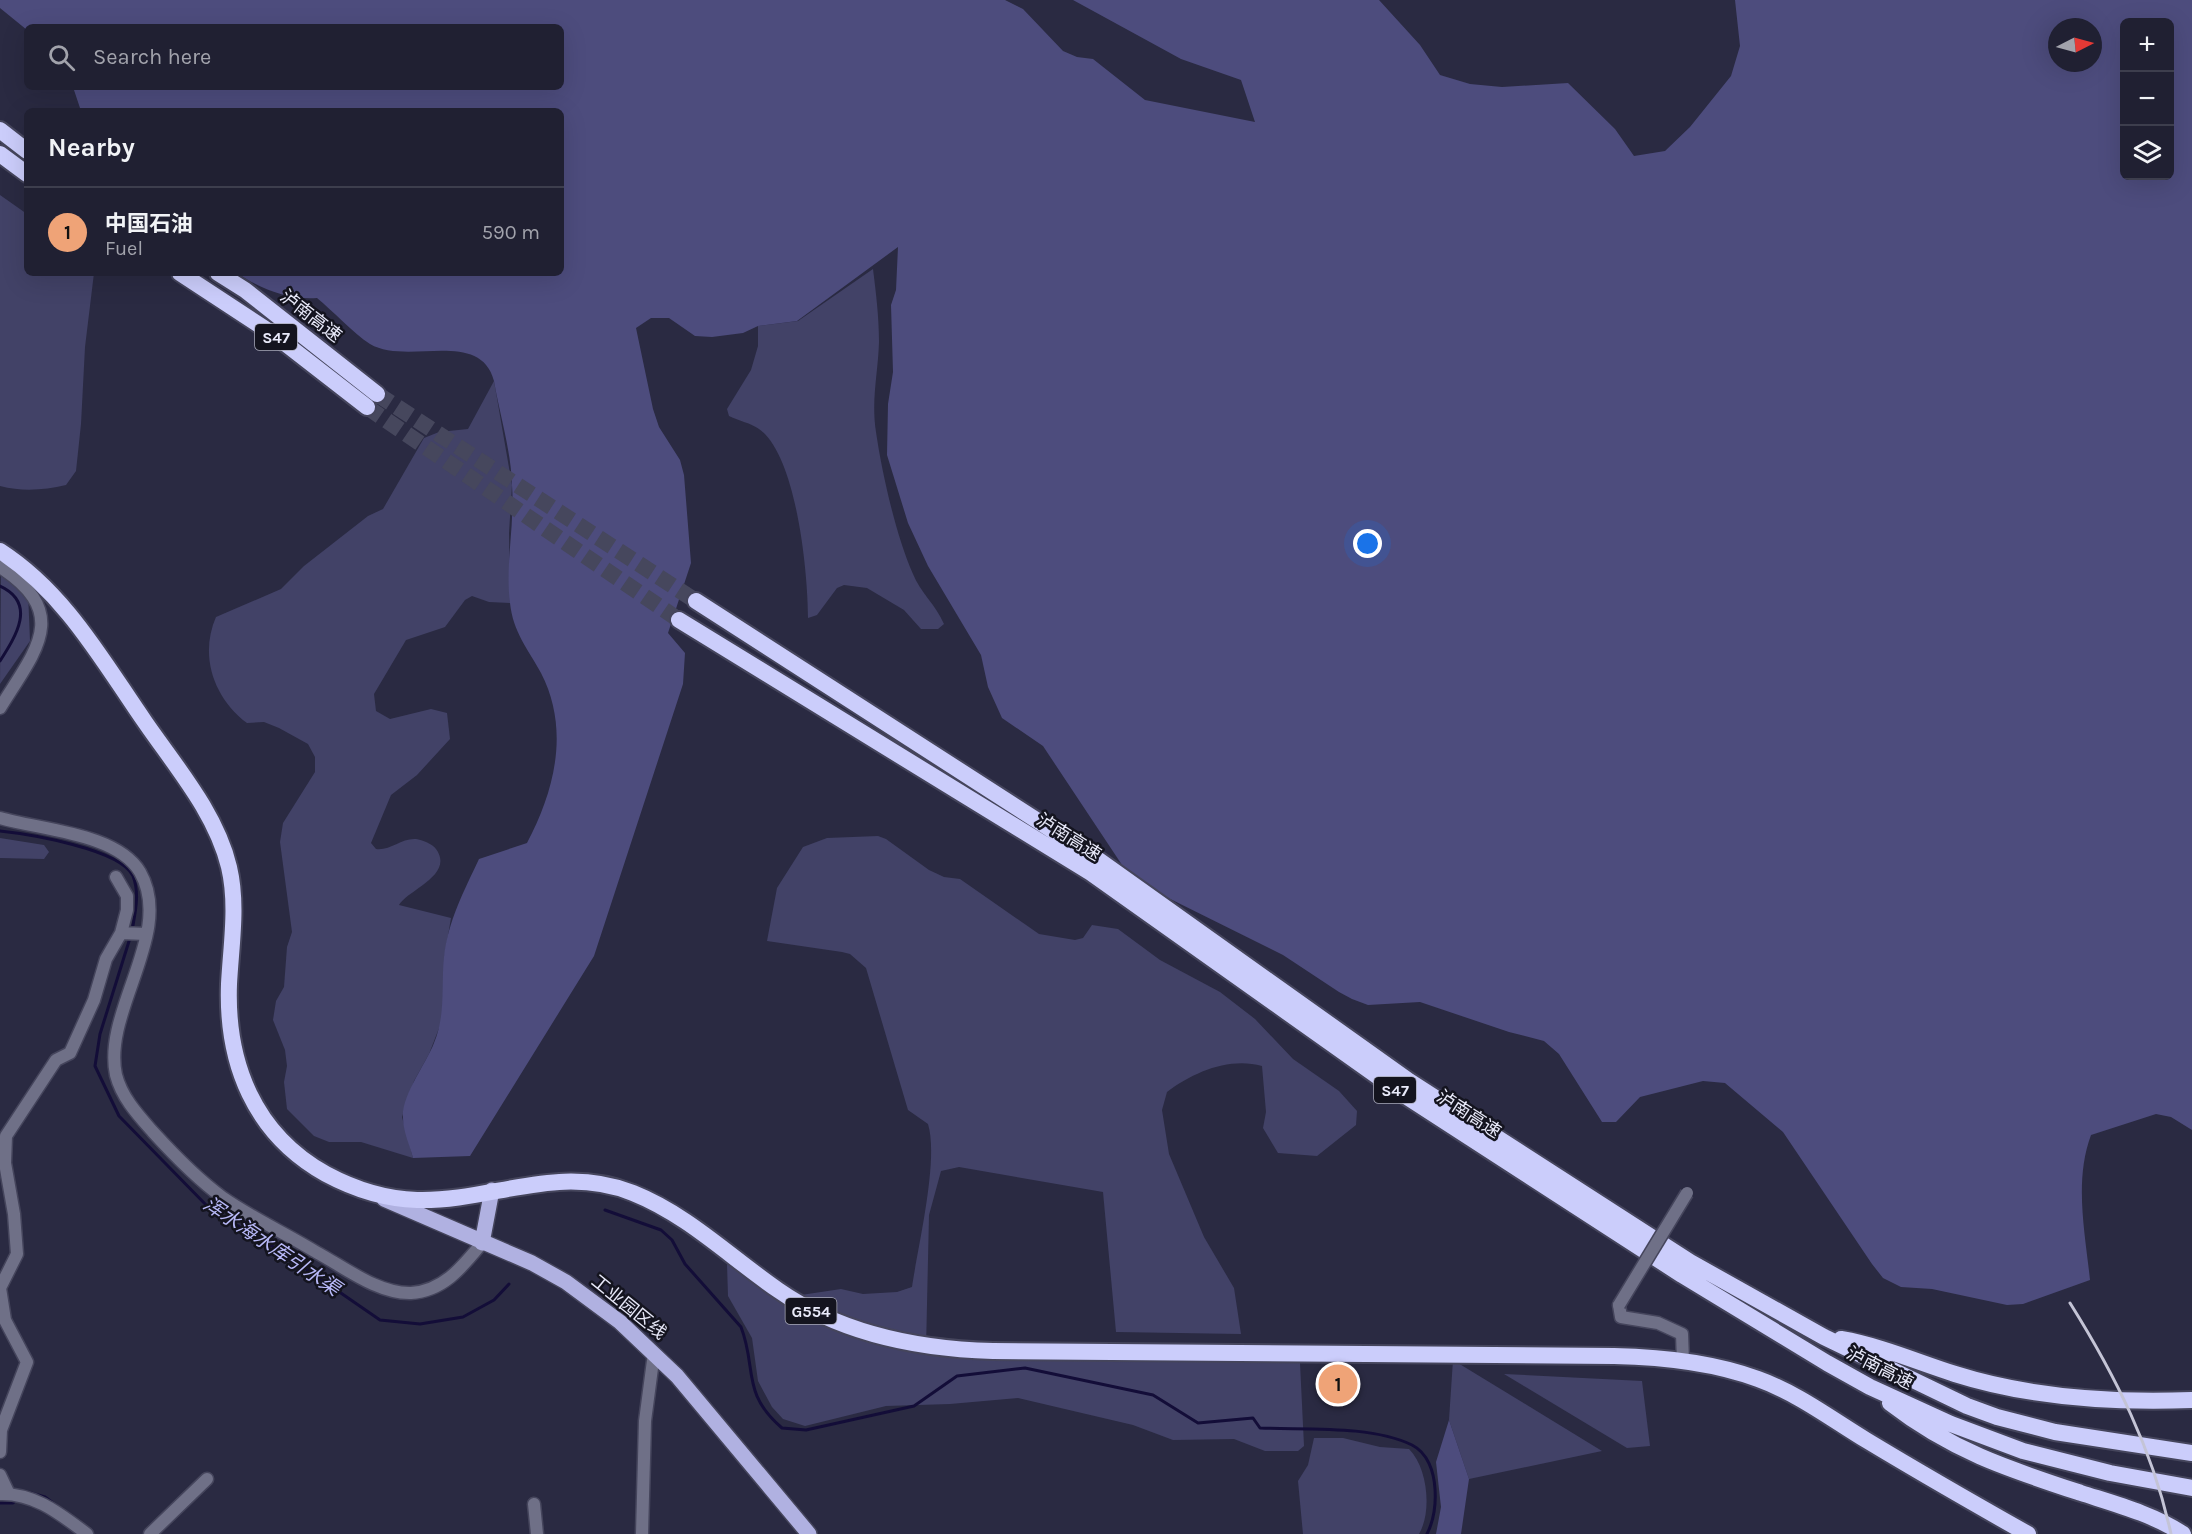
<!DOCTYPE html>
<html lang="en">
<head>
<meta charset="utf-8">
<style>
  :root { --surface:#202032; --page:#2d2d3e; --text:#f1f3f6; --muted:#a2a3ac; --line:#3d3e4d; --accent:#efa377 }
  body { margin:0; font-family:Karla,"Noto Sans SC",sans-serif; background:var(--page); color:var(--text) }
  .controls { position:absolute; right:18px; top:18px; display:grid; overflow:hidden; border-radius:9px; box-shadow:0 6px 24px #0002 }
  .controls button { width:54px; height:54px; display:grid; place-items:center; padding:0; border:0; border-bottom:2px solid var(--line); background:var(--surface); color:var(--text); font:30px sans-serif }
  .compass { position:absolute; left:2048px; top:18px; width:54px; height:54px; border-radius:50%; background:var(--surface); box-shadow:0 6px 24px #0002; rotate:84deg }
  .you { position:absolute; left:1368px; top:544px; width:21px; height:21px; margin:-15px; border:4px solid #fff; border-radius:50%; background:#1a73e8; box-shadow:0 0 0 9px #1a73e833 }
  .badge { display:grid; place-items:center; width:39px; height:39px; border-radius:50%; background:var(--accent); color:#111; font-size:20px; font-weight:700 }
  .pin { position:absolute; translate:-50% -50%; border:3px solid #fff; box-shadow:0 2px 6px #0006 }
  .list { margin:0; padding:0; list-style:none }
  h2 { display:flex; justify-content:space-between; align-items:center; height:78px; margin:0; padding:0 24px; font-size:26px }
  h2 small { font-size:20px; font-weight:400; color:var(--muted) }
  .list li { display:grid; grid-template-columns:39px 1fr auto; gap:18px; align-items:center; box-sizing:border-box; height:90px; padding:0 24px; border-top:2px solid var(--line) }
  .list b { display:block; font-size:22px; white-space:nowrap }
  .list p { margin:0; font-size:20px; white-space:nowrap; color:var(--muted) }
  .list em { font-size:20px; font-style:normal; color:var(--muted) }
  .icon { flex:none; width:33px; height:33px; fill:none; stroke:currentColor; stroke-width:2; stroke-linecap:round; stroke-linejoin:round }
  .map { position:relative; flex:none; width:2192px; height:1534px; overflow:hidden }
  .search { position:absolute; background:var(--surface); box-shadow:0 6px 24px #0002; left:24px; top:24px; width:540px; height:66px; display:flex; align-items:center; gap:15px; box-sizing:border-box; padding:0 21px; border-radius:9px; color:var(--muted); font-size:22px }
  .panel { position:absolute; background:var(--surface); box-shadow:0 6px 24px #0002; left:24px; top:108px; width:540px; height:168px; border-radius:9px }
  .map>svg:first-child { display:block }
  .green { fill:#424267 }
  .forest { fill:#4d4c7d; fill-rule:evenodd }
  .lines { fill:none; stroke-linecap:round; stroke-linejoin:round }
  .stream { stroke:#130d38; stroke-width:3 }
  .highway-tunnel { stroke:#46475d; stroke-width:16; stroke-dasharray:16 8; stroke-linecap:butt }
  .minor-casing { stroke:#45455c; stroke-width:15 }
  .major-casing { stroke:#45455c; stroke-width:18 }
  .highway-casing { stroke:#45455c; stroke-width:20 }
  .minor { stroke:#6f7087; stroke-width:12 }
  .major { stroke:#b0b1e1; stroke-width:15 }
  .highway { stroke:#cbcdfb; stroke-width:16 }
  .rail { stroke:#c4c4d6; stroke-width:3 }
  .minor-bridge-casing { stroke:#45455c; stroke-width:15; stroke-linecap:butt }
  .minor-bridge { stroke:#6f7087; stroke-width:12 }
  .labels { text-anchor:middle; stroke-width:5; stroke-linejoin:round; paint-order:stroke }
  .shield { fill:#14141f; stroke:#a8a9b8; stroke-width:1.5 }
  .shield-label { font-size:16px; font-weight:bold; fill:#e8e9f9 }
  .street-label { font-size:18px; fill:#e8e9f9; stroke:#14141f }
  .water-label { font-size:20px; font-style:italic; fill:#b7b8f7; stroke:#14141f }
</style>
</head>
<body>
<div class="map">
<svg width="2192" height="1534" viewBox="0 0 2192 1534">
  <rect width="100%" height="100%" fill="#2a2a42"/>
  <path class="green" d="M0,195l27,19v59h67l-9,74 -4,77 -5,47 -10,14c-22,5 -43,7 -66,1z
    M873,269c3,24 6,48 6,73 -1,32 -8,58 -3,90 6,41 20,104 37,142 7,18 23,31 31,50l-6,5h-17l-17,-19 -37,-22 -23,-3 -7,3 -20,27 -9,3c0,-44 -11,-162 -49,-189 -8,-6 -20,-8 -30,-13l-2,-7 24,-39 7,-24v-20l40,-5z
    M494,381l18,104 -3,48 1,70 -21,-1 -17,-6 -7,4 -20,27 -39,13 -32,54 2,17 14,8 41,-10 16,4 3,26 -33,36 -26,20 -20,48 5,6c14,2 25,-11 40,-10 6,1 17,5 20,10 19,26 -29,41 -37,56l52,13 -7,41v34l-3,30 -12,31 -15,27 -12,36 11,41 -52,-16h-32l-15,-6 -27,-27 -3,-27 3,-16 -2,-16 -12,-30 3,-19 8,-14 3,-40 5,-15 -12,-90 3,-19 32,-51v-15l-7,-13 -29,-16 -15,-6 -17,1c-33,-25 -48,-67 -31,-106l65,-28 23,-23 64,-50 15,-7 41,-71 15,-6 29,-3z
    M1,568l27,24 2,49 -30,43z
    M878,836l8,3 43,31 15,7 16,2 79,55 36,6 8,-2 9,-13 26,4 42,31 60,32 35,27 38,40 46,32 18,20 -1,14 -39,31 -39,-3 -15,-25 3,-16 -4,-46c-33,-9 -68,6 -95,26l-5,18 7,44 35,83 30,51 7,46 -125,-2 -13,-140 -144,-25 -18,4 -12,44 -3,134 319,13 26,-4 29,5 4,83 -6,5h-33l-31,-12 -61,1 -40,-15 -115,-27 -68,6 -64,2 -81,20 -22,-7 -11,-12 -14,-26 -6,-43 -24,-42 -1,-32 8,2 25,22 21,10 60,-9 22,5 34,-2 15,-5c6,-41 27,-127 16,-163l-20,-14 -42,-142 -16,-14 -8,-2 -75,-11 10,-53 26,-41 24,-9z
    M0,838l44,7 5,7 -5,7 -44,-1z
    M1453,1360l149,91 -133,28 -20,-59z
    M1504,1374l138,7 8,65 -23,2z
    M1314,1438h29l37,9 29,2c19,19 23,63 10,85h-116l-5,-53 10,-16z"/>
  <path class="forest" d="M0,0h1005l18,9 40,42 14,6 16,2 52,41 110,22 -14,-42 -60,-21 -108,-59h306l41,45 20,30 30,9 32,3 66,-4 47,46 19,27 31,-5 25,-24 41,-51 9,-30 -5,-46h457v1130l-21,-13 -15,-3 -65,21c-17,46 -6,97 -1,145l-67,24 -16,1 -75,-16 -31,-2 -18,-9 -11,-14 -89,-132 -58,-49 -22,-2 -63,16 -24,25h-14l-43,-68 -15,-13 -35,-9 -89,-30 -52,3 -16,-6 -13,-7 -56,-37 -151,-75 -89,-134 -41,-28 -14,-31 -7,-32 -53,-89 -20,-43 -21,-68 1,-51 5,-32 -2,-67 5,-15 2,-43 -101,74 -39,5 -15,7 -31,4 -17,-1 -26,-18h-18l-15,10 17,81 6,18 21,33 4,15 7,88 -23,70 17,20 -2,31 -89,272 -124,200 -57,2c-3,-12 -10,-27 -10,-40 -2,-22 23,-54 31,-75 12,-29 7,-57 10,-86 4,-36 20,-66 35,-98l48,-16c28,-53 43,-114 14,-170 -13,-24 -28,-41 -31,-70 -5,-39 5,-79 2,-118 -1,-35 -12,-69 -18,-104 -14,-53 -87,-15 -124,-37 -17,-11 -37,-33 -53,-46 -28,2 -57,-9 -80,-25h324v-162h-480l-8,-24h488v-60h-534v3l-27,-22zM2124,22h46v154h-46zM2057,27h36v36h-36z
    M1449,1420l20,59 -8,55h-25l5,-27 -5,-45z"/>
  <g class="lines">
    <path class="stream" d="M0,586c37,17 16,50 0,75
      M0,831c28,3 121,18 133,45 7,18 2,37 -1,55
      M130,938l-30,96 -5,32 24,50 92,94 66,39 103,71 40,4 43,-7 31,-17 15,-16
      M605,1210l56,20 11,10 13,24 56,63c16,41 0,66 41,101l24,2 108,-24 43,-30 68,-8 128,27 45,28 55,-5 7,10c46,2 111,-3 152,17 16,8 22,27 23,44 1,15 -1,31 -8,45
      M31,1493l14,4 12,9
      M0,1503h13l5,-5"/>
    <path class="highway-tunnel" d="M377,394l319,207
      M367,407l312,213"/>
    <g class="minor-casing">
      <path id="minor" d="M0,567c72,47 35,84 0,141
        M0,818c41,12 117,15 140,54 35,61 -38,139 -24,203 6,23 22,40 37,57 21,23 43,46 69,65 30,21 63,36 94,55 28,15 62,42 95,41 33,-2 52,-27 71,-50
        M121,933l25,1
        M1619,1305l2,12 37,6 24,11 1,27
        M0,1452l1,-22 26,-68 -22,-42 -5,-32 17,-34 -3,-40 -9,-51 1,-27 50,-76 14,-7 24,-53 12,-41 15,-26 6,-23v-14l-11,-19
        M0,1475l9,19
        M0,1494c35,-1 60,20 87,40
        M534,1504l3,30
        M150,1534l57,-55
        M642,1534l3,-113 9,-68"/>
    </g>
    <g class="major-casing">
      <path id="major" d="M384,1199l148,64 34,19 54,40 57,54 132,158
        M482,1243l10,-53"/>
    </g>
    <g class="highway-casing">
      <path id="highway" d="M0,130l27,21
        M0,154l27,20
        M180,273l93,61 94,73
        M218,273l27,17 132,104
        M0,551c65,42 102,109 145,171 31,45 71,91 84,145 9,38 2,78 0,117 -3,79 25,150 97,190 28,15 59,25 91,26 75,2 140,-37 216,-7 55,22 97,64 145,97 63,44 140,59 215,61l621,5c49,1 98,6 144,23 39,14 72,39 108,61 53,32 107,63 162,94
        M696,601l404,260 309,220 281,181 134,75 143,69 30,11 58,15 137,21
        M679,620l412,253 310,220 281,182 145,88 43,24 81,37 72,27 87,22 82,15
        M1841,1339c40,7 76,23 114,35 76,24 158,29 237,26
        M1890,1403c62,48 118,66 191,90 34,11 72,21 102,41"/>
    </g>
    <use href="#minor" class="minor"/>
    <use href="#major" class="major"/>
    <use href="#highway" class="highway"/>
    <path class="rail" d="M2070,1303c45,72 83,147 101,231"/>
    <g class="minor-bridge-casing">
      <path id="minor-bridge" d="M1619,1305l68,-112"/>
    </g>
    <use href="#minor-bridge" class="minor-bridge"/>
  </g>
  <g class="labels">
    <g class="shield">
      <rect x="255" y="324" width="42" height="26" rx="4.5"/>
      <rect x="1374" y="1077" width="42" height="26" rx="4.5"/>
      <rect x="785.5" y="1298" width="51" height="26" rx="4.5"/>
    </g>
    <g class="shield-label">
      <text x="276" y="343">S47</text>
      <text x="1395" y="1096">S47</text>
      <text x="811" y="1317">G554</text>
    </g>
    <g class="street-label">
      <text transform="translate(311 316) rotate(38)" y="6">泸南高速</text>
      <text transform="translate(1069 837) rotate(32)" y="6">泸南高速</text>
      <text transform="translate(1469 1114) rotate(33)" y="6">泸南高速</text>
      <text transform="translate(629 1307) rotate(39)" y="6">工业园区线</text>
      <text transform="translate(1880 1368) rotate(27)" y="6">泸南高速</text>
    </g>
    <g class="water-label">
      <text transform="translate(272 1246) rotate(34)" y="7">浑水海水库引水渠</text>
    </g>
  </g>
</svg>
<div class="controls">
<button>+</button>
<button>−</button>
<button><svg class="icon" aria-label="layers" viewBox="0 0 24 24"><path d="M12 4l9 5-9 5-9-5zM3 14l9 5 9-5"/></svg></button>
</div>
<svg class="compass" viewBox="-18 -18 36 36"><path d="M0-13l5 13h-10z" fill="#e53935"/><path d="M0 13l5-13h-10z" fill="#a2a3ac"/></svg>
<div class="you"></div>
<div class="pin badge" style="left:1338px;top:1384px">1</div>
<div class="search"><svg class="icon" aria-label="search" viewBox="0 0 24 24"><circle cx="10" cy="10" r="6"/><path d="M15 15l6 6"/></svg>Search here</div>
<section class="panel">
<h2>Nearby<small></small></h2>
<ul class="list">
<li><span class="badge">1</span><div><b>中国石油</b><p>Fuel</p></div><em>590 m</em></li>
</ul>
</section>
</div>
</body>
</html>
